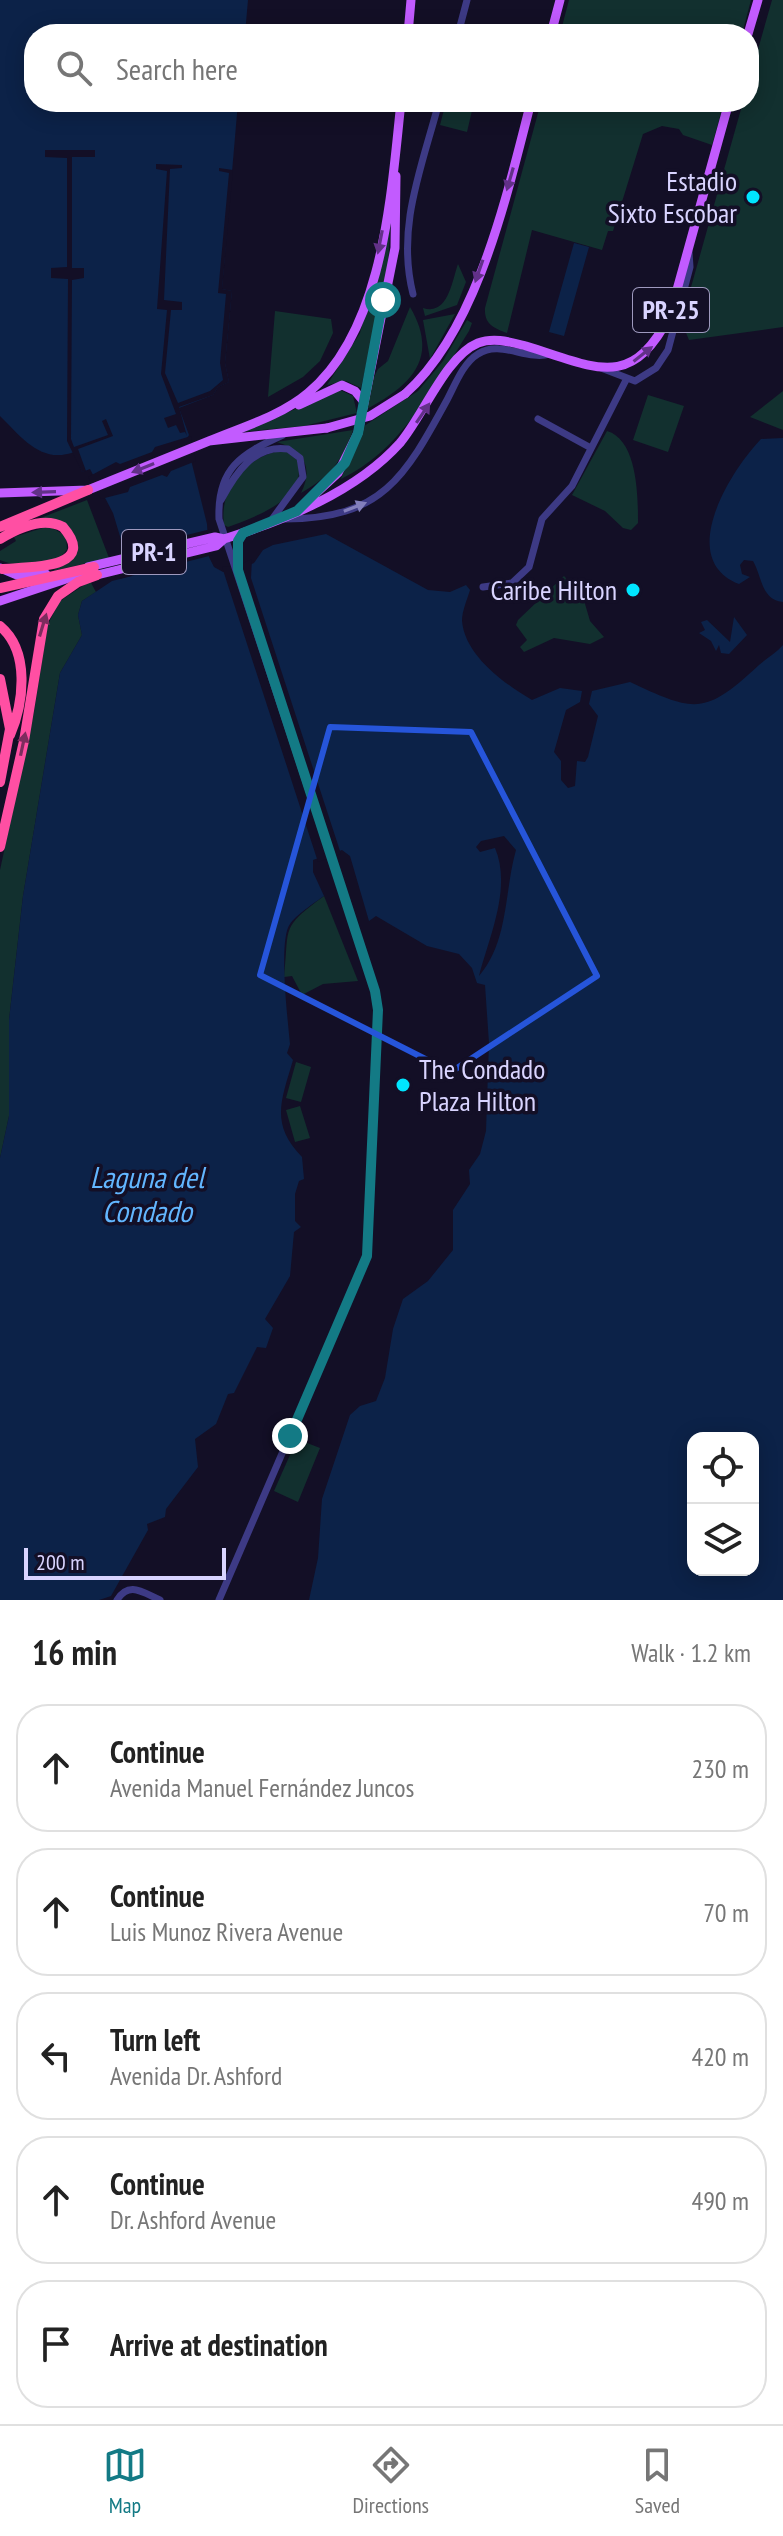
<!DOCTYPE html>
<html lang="en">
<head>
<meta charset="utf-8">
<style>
  :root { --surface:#fff; --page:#f6f6f6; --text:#222; --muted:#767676; --line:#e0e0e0; --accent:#137a85 }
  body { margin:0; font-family:"PT Sans Narrow",sans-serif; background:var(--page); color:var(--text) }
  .controls { position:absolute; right:24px; bottom:24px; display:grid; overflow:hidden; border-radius:16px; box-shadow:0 4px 20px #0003 }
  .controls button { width:72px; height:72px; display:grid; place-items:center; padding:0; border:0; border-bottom:2px solid var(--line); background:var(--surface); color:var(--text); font:40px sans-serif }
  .scale { position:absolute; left:24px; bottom:20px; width:202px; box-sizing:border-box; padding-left:8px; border:4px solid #d9d4ff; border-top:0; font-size:22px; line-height:28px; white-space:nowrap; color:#d9d4ff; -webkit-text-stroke:6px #130f26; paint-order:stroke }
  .stop { position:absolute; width:24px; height:24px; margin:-18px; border:6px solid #137a85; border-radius:50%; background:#fff }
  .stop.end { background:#137a85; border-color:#fff; box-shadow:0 2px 8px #0008 }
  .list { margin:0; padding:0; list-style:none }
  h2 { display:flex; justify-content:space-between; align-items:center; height:104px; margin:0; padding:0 32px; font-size:34px }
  h2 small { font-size:26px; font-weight:400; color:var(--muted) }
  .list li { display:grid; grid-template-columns:52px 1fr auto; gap:24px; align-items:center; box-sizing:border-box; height:128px; margin:0 16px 16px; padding:0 16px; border:2px solid var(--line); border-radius:32px }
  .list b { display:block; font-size:30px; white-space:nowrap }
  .list p { margin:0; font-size:26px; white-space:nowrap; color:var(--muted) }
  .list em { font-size:26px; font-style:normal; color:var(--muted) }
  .icon { flex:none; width:44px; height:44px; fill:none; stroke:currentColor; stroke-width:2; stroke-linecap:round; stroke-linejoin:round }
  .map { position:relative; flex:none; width:783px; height:1600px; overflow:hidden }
  .search { position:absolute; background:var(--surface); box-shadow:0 4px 20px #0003; left:24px; right:24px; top:24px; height:88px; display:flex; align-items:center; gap:20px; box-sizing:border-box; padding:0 28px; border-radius:32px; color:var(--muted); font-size:30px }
  .sheet { height:824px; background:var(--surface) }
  nav { display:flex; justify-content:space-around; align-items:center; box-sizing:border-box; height:112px; border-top:2px solid var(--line); background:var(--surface); font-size:22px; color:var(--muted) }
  nav a { display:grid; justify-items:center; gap:4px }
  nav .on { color:var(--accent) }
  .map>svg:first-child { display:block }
  .green { fill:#12302f }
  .water { fill:#0c2248; fill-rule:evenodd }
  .pier { fill:#130f26 }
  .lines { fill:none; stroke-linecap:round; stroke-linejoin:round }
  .minor { stroke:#3d3a85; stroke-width:7 }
  .major { stroke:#c25bff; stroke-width:9 }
  .highway { stroke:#ff4fa3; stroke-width:10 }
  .major-bridge { stroke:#c25bff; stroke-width:9 }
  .oneway { fill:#623188 }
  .oneway2 { fill:#837fbc }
  .oneway3 { fill:#7d2c5e }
  .route { stroke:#137a85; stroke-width:10 }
  .marked { fill:none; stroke:#2655da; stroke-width:6; stroke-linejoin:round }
  .poi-dot { fill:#00e5ff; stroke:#130f26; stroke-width:3 }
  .labels { text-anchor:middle; stroke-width:7; stroke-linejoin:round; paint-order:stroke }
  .shield { fill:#130f26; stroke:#9e99be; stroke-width:2 }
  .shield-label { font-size:26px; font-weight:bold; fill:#d9d4ff }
  .poi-label { font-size:28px; fill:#d9d4ff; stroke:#130f26; text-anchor:end }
  .water-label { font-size:30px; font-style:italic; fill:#62b6ff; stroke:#130f26 }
</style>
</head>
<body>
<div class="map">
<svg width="783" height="1600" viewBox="0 0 783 1600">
  <rect width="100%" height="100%" fill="#130f26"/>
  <path class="green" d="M569,0h182l-9,34h-182z
    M772,0h11v327l-94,13 -7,-17 4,-18 57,-203h6v-21z
    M446,102h28l-7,30 -27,-7z
    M541,102h183l-12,43 -29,-10 -4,-6 -17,-3 -19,8 -30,97h-5l-6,19 -70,-20 -25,103c-13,-5 -23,-9 -22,-25z
    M391,214l-3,51 -27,123 -15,-7 -19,4 33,-52z
    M458,264l8,18 -9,23 -32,11 -2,-8c25,8 29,-27 35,-44z
    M410,307c30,51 1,78 -43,102l4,-26 7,-14 10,-8z
    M275,311l56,8 2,14 -13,28 -17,16 -35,20z
    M455,314l-25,45 -7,-39z
    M467,320l5,3 -3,8c-34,54 -68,120 -128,148l20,-51 57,-37 25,-30z
    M340,390l13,6 4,17 -53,13 -63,6z
    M783,391v39l-33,-13z
    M648,395l36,11 -16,46 -35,-12z
    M353,430c-10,31 -24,47 -52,63 14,-28 0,-43 -24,-51z
    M607,431c31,9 31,67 31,92l-7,7 -8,-2 -18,-17 -33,-16z
    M275,452h12l10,8c13,38 -42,57 -69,67l-4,-2c-5,-34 19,-65 51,-73z
    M87,500l22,58 -56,13 20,-17 -3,-24 -32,-11z
    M49,526l17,10 1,13c-10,19 -50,19 -67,11v-9l16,-10 -2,-4z
    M564,576l19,21 7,24 14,16 -14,7 -36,-6 -30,14 -4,-5 7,-7 -11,-15 2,-5z
    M90,581l6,11 -14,9 -4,14 4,20 -22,38 -37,223 -14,124v96l-9,42v-288l34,-158 14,-88 12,-23z
    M324,896l34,85 -35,3 -21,11 -10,-19 -8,1c6,-50 -5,-48 40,-81z
    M296,1062l15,5 -10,35 -15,-4z
    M300,1106l10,32 -15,4 -9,-32z
    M297,1439l23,9 -22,54 -24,-11z"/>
  <path class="water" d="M0,0h248l-3,34h-211v68h204l-16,187 10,2 -7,72 4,19 -11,5 -5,8 -34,13 10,27 -3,5 21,84 2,33 5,10 9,5 15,-2 16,-7 9,-13 10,-5 53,-11 102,56 22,2 16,-7 4,5c-3,10 -8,21 -8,31 3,35 43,63 70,79l28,-12 22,3 -2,11 -14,8 -12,42 7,9v19l7,8 7,-2 2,-25 8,1 3,-5 10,-41 -9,-12 3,-13 38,-9c66,31 75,33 129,-17 8,-7 17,-12 24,-20v955h-474l9,-42 4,-59 28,-84 10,-9 16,-5 9,-23 8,-49 10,-30 25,-18 25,-31v-40l17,-26 -1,-14 11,-16 6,-23 3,-88 -4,-58 -8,-2 -5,-15 -13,-14 -32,-8 -51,-30 -7,5 -19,-65 -8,-6 -29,10v12l11,24c-10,7 -28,19 -34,28 -12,16 -2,98 0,120l-3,9 6,7c-12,41 -23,64 9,97l2,22 -5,2 -4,13v27l6,6 -7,5 -4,44 -25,43 8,9 -7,20 -9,-1 -23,46 -6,1 -12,30 -21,15 3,28 -32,42 -1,8 -18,7 1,6 -37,66 -12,4h-99v-442l9,-42v-96l14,-124 37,-223 22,-38 -4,-20 4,-14 30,-20 20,-5 -19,-63 -23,-44 -8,3 -8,-20c-32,12 -51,-13 -74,-36zM504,836l12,14c-12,42 -7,91 -37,126 10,-39 33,-88 16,-128l-15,4 -4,-5 5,-6zM693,1438h60v132h-60z
    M574,243l15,4 -25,89 -15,-4z
    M783,438v164c-22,-2 -21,-26 -30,-41l-9,-1 -4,5 2,9 8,3 -11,7c-64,-25 -8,-114 22,-145z
    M734,617l13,18 -18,19 -8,-1 -2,-8 -3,6 -5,-10 -12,-8 6,-3 -4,-8 6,-2 23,22z"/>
  <path class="pier" d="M45,150h50v7h-23v111h12v10l-12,2 -1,159 3,8 34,-12 -6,-14 4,-2 7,17 -35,13 8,22 -4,1 -15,-31 1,-162 -17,-1v-10l16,-1v-109l-22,-1z
    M156,164l26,1v3l-12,1 -6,131 18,2v8h-11l-6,63 13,30 32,-12 13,-11 -3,-17 6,-69 -8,-1 11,-120 -10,-2v-3l14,2 -11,119 10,2 -7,72 4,19 -11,5 -5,8 -34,12 8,29 -2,-4 -5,1 -4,-8 -8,3 -4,-10 12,-4 -15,-40 6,-64 -10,-1 10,-138 -11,-2z
    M191,436l5,25 -25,10 -4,6 -5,-2 -32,12 -2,5 -27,7 -13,-22 28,-15 4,2 32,-12 3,-5z
    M211,529l2,26 -94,24 8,-5 -5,-23z
    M252,559l-1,19 90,276 -23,8 -96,-295 15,-1z"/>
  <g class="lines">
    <path class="minor" d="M458,34l9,-34
      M413,294c-17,-67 9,-127 26,-192
      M601,368l34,13 21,-13 12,-18 22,-83 -1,-15
      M538,419l53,29
      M221,500c14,-26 33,-56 67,-51l12,9 3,19 -33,45
      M285,519c97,0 120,-42 162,-119 8,-15 16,-37 31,-46 22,-15 48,7 72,0
      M238,570v-29l5,-8
      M483,587l29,-4 17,-16 13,-48 30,-33 54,-106
      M117,1600c12,-19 25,-8 43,0
      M219,1600l148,-344 11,-246 -3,-19 -156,-472c-2,-51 22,-65 64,-84"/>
    <path class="major" d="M408,34l3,-34
      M551,34l9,-34
      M748,34l10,-34
      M405,394c73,-65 102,-200 126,-292
      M299,405l43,-20 13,6 9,11
      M209,441c33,-14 72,-25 99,-48 76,-63 83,-199 93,-291
      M0,493l88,-3 121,-49 118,-13
      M300,508l38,-35 20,-40 37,-185 1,-72
      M88,567l127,-30 9,2c61,-19 132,-47 176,-96 23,-27 46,-87 78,-100 16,-6 32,-1 48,3 69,21 105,46 144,-31l59,-213
      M0,568l17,7 29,-1
      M97,575l119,-29 8,-7
      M0,601l81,-27"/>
    <path class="highway" d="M0,527l88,-37
      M0,539c18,-11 43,-23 63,-12 38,44 -41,40 -61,42
      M0,588l94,-21
      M0,626c30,25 24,76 10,109
      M0,679l10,50 -10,53
      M0,847l24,-106 20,-122 14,-23 20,-14 19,-7"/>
    <path class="major-bridge" d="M327,428l43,-12 35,-22"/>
  </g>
  <defs><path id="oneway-solid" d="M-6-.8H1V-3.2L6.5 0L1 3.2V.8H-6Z" transform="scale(2)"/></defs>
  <g class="oneway">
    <use href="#oneway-solid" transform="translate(510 179) rotate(106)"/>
    <use href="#oneway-solid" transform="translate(380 242) rotate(101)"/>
    <use href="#oneway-solid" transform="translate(479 271) rotate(109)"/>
    <use href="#oneway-solid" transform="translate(643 354) rotate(-38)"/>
    <use href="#oneway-solid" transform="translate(423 413) rotate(-56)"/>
    <use href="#oneway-solid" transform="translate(143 468) rotate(158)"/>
    <use href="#oneway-solid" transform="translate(44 492) rotate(178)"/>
  </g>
  <use class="oneway2" href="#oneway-solid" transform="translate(355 507) rotate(-21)"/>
  <g class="oneway3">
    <use href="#oneway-solid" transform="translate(43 625) rotate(-73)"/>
    <use href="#oneway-solid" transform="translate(23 744) rotate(-78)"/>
  </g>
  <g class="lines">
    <path class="route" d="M290,1436l77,-180 11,-246 -3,-19 -137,-421v-29l5,-8 54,-22 48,-48 13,-30 25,-133"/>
  </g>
  <path class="marked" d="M330,727l141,5 126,244 -146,96 -191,-97z"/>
  <g class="poi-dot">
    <circle cx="753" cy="197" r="8"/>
    <circle cx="633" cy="590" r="8"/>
    <circle cx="403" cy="1085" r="8"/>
  </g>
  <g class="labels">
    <g class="shield">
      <rect x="633" y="288" width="76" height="44" rx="6"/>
      <rect x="122" y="530" width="64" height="44" rx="6"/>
    </g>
    <g class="shield-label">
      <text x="671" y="319">PR-25</text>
      <text x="154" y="561">PR-1</text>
    </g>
    <g class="poi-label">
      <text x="737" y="191">Estadio<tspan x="737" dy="32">Sixto Escobar</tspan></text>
      <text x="617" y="600">Caribe Hilton</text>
      <text x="419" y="1079" text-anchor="start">The Condado<tspan x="419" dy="32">Plaza Hilton</tspan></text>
    </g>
    <g class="water-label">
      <text x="147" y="1188">Laguna del<tspan x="147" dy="34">Condado</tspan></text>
    </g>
  </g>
</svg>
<div class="controls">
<button><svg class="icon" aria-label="locate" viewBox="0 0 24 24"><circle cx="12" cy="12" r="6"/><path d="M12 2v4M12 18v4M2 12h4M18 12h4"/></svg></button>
<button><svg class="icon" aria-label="layers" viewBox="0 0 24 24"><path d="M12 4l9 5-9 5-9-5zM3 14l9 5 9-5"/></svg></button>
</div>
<div class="scale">200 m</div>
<div class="stop" style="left:383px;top:300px"></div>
<div class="stop end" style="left:290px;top:1436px"></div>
<div class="search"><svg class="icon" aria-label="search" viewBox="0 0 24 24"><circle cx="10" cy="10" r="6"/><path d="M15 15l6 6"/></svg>Search here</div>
</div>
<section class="sheet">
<h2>16 min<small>Walk · 1.2 km</small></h2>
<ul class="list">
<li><svg class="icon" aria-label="ahead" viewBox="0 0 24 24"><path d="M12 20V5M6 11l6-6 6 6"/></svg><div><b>Continue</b><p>Avenida Manuel Fernández Juncos</p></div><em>230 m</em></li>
<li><svg class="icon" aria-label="ahead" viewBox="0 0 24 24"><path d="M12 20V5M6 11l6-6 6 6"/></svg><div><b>Continue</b><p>Luis Munoz Rivera Avenue</p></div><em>70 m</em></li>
<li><svg class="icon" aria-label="left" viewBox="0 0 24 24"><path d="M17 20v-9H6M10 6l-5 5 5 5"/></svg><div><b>Turn left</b><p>Avenida Dr. Ashford</p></div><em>420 m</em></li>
<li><svg class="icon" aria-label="ahead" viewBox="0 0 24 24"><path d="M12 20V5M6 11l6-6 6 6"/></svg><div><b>Continue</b><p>Dr. Ashford Avenue</p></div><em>490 m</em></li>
<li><svg class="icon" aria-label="arrive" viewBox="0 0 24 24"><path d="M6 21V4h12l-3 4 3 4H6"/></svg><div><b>Arrive at destination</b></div></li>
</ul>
</section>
<nav>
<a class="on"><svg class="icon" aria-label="map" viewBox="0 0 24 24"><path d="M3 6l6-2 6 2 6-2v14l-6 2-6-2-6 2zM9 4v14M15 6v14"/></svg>Map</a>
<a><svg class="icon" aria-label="directions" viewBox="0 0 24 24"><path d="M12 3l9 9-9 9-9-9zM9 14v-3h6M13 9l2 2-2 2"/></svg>Directions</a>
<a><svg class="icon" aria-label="saved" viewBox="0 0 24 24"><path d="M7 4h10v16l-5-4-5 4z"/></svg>Saved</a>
</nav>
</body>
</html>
